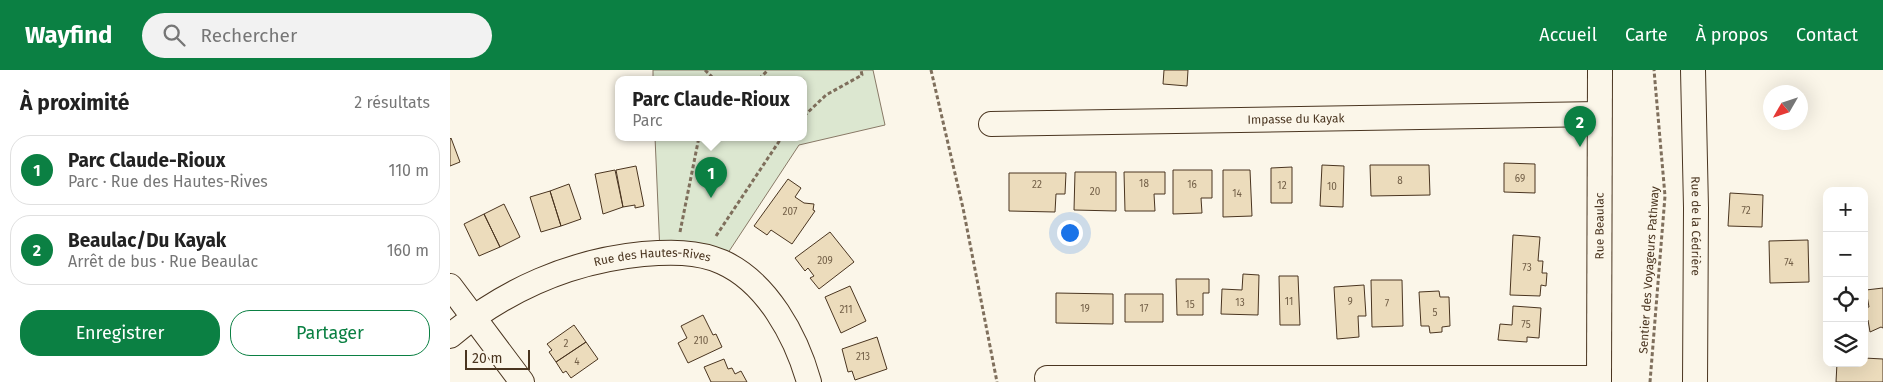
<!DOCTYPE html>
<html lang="fr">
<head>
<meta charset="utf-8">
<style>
  :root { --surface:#fff; --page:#f2f2f2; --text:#222; --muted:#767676; --line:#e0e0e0; --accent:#0b8043 }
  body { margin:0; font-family:"Fira Sans",sans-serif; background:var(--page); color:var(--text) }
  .controls { position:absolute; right:15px; bottom:15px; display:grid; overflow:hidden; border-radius:10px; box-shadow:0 5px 20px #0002 }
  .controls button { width:45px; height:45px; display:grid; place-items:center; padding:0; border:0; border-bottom:1px solid var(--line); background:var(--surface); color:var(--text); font:25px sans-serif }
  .compass { position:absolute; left:1313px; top:15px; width:45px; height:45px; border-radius:50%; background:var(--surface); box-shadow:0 5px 20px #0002; rotate:231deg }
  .scale { position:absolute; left:15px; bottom:12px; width:65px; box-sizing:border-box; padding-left:5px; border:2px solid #4a3520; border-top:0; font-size:14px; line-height:18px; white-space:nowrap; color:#4a3520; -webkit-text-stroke:4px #fbf6e9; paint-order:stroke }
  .you { position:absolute; left:619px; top:162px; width:18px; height:18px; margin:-12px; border:4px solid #fff; border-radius:50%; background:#1a73e8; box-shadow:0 0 0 8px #1a73e833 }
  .badge { display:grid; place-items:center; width:32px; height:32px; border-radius:50%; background:var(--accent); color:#fff; font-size:16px; font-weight:700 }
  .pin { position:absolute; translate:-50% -41px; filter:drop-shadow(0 1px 2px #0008) }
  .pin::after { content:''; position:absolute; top:26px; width:18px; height:15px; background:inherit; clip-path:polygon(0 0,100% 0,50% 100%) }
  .popup { position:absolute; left:165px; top:6px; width:192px; height:65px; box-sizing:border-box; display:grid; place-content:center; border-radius:10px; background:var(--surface); filter:drop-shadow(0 1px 4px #0005); font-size:16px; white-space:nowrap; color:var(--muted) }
  .popup b { font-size:19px; color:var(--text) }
  .popup::after { content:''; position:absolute; left:50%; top:100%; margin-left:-10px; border:10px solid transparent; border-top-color:var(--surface) }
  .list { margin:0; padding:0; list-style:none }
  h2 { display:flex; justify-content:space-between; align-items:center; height:65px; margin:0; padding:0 20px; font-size:21px }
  h2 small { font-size:16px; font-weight:400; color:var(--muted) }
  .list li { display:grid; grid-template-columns:32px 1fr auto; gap:15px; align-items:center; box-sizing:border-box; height:70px; margin:0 10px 10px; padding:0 10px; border:1px solid var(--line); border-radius:20px }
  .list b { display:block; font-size:19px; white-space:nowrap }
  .list p { margin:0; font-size:16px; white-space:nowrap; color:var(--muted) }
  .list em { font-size:16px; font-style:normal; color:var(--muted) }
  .actions { display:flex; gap:10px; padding:15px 20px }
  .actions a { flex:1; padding:11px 0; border:1px solid var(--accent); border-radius:20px; text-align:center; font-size:18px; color:var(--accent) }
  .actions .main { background:var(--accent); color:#fff }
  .icon { flex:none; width:28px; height:28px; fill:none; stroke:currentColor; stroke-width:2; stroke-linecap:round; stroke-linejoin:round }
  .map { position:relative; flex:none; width:1433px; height:312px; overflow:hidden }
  header { display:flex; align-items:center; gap:30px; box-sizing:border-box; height:70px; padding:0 25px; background:var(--accent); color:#fff }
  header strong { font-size:24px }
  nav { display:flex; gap:28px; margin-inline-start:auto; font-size:18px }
  .search { width:350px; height:45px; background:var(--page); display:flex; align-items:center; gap:12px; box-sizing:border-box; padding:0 18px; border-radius:28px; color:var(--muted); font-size:19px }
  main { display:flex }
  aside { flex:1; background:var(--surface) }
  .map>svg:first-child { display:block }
  .green { fill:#dce7d0; stroke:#887966 }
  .building { fill:#ecdcbc; stroke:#4a3520 }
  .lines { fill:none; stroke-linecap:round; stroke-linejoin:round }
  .minor-casing { stroke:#4a3520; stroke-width:26 }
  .path { stroke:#7f6f5c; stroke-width:3; stroke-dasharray:4 2.5; stroke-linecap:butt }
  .minor { stroke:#fbf6e9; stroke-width:24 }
  .labels { text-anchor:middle; stroke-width:4; stroke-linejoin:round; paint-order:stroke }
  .number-label { font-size:10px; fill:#725f47 }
  .street-label { font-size:12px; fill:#4a3520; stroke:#fbf6e9 }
</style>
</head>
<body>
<header>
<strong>Wayfind</strong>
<div class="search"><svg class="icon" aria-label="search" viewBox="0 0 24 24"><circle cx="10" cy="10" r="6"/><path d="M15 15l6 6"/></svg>Rechercher</div>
<nav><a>Accueil</a><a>Carte</a><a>À propos</a><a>Contact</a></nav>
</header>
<main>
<aside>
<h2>À proximité<small>2 résultats</small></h2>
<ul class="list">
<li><span class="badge">1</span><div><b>Parc Claude-Rioux</b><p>Parc · Rue des Hautes-Rives</p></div><em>110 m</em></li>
<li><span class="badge">2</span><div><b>Beaulac/Du Kayak</b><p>Arrêt de bus · Rue Beaulac</p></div><em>160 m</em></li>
</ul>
<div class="actions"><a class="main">Enregistrer</a><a>Partager</a></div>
</aside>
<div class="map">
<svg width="1433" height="312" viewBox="0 0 1433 312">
  <rect width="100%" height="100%" fill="#fbf6e9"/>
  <path class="green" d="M203,0h220l12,55 -86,20 -77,117 -62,-9 -5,-116h149v-58h-151z"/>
  <path class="building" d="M714,0h24l-1,16 -24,-2z
    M1,68l9,24 -10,4v-27z
    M1054,93l31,1v29l-31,-1z
    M872,95l22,1 -1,41 -23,-1z
    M920,95h59l1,30 -59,1z
    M186,96l8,40 -9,2v-3l-12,2 -7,-37z
    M842,97v36h-21v-35z
    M165,100l8,37 -20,7 -8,-40z
    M723,100h39v28h-11l1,15 -29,1z
    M773,100h27l2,46 -29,1z
    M625,102h41v39l-42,-1z
    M674,102h41v22h-11l1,17h-30z
    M559,103h57l-1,21h-9l-1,18 -46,-1z
    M338,109l13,9 -6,9 9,6 10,1 -1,6 2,1 -23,33 -21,-14 -4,5 -13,-9z
    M119,114l12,35 -20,7 -11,-35z
    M100,121l11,35 -20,6 -11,-35z
    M1280,123l33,2 -1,32 -34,-1z
    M54,134l16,33 -20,10 -16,-33z
    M34,144l16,33 -21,9 -15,-32z
    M380,162l24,30 -35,27 -9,-11 4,-2 -6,-8 -3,3 -10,-13z
    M1063,165l27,2 -2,24h5l-1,12h5l-1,13 -5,-1 -1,11 -30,-1z
    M1358,170l1,42 -39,1 -1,-42z
    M793,204l16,1 -1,40 -37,-1 1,-25 20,1z
    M829,206h19l2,49h-20z
    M726,209h33v14h-6v22h-26z
    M921,210h31l1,46 -31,1z
    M914,215l2,31h-8l1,21 -22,2 -3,-52z
    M400,216l16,35 -25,12 -16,-36z
    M1433,218v40l-2,-1 -11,5 -2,-12 -4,-1v-11l5,-1 -3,-17z
    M989,221l1,6h9l1,29 -8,1v5l-12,1 -1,-7h-8l-2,-34z
    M606,223l57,1v30l-57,-1z
    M675,224h38v28h-38z
    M1063,236l28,2 -2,30 -12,-1v5l-29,-2 2,-16 12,1z
    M253,245l10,20 3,-1 6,13 -34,16 -10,-20 9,-5 -6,-12z
    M124,255l12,17 -30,20 -7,-10 3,-2 -5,-6z
    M427,267l10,32 -32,11 -3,-9 -4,1 -6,-23z
    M136,272l12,17 -27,19 -5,-7 -3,2 -7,-11z
    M1414,288l19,1v23h-47l1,-19h27z
    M274,289l4,10 4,-1 3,6 6,-3 6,11h-36l-7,-15z"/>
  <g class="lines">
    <g class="minor-casing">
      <g id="minor">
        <path id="s1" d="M1243,0l3,138 -1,174"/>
        <path id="s2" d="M541,54l608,-10"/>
        <path d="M0,216l72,96"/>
        <path id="s3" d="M0,266c55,-46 121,-75 193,-82 26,-2 54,-3 79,8 45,20 74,74 87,120"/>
        <path d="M597,308h552"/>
        <path id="s4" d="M1149,312l1,-312"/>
      </g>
    </g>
    <path class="path" d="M255,0l9,9
      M481,0l32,138 34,174
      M309,9l9,-9
      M354,46l22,-21 36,-20 -1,-5
      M230,162l19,-95
      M266,166l66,-99
      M1200,312l15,-186 -11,-126"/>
    <use href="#minor" class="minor"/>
  </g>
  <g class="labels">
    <g class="number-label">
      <text x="1070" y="112">69</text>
      <text x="950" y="114">8</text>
      <text x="694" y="117">18</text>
      <text x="587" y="118">22</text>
      <text x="742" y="118">16</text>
      <text x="832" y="119">12</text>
      <text x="882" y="120">10</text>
      <text x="645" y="125">20</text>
      <text x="787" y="127">14</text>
      <text x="1296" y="144">72</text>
      <text x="340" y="145">207</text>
      <text x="375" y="194">209</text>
      <text x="1339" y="196">74</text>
      <text x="1077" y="201">73</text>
      <text x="839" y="235">11</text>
      <text x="900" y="235">9</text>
      <text x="790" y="236">13</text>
      <text x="937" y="237">7</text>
      <text x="740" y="238">15</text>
      <text x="635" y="242">19</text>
      <text x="694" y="242">17</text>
      <text x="396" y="243">211</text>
      <text x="985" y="246">5</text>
      <text x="1076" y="258">75</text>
      <text x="251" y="274">210</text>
      <text x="116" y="277">2</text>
      <text x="413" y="290">213</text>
      <text x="127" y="295">4</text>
    </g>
    <g class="street-label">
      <text dy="4" stroke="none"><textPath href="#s2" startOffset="305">Impasse du Kayak</textPath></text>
      <text dy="4" stroke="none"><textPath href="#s4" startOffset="156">Rue Beaulac</textPath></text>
      <text dy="4" stroke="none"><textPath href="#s1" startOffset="156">Rue de la Cédrière</textPath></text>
      <text dy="4" stroke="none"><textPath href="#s3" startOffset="222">Rue des Hautes-Rives</textPath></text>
      <text transform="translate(1199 200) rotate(-86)" y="4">Sentier des Voyageurs Pathway</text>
    </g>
  </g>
</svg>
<div class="controls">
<button>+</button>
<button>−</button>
<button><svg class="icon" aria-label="locate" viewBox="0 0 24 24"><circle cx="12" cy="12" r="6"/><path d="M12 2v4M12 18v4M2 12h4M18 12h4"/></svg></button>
<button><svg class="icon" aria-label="layers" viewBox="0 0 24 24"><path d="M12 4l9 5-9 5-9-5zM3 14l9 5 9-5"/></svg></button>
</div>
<svg class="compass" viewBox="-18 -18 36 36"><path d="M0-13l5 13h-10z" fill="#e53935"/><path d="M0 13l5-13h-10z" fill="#767676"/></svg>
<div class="scale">20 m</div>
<div class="you"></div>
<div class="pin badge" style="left:261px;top:128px">1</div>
<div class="popup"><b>Parc Claude-Rioux</b>Parc</div>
<div class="pin badge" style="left:1130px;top:77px">2</div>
</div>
</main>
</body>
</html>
